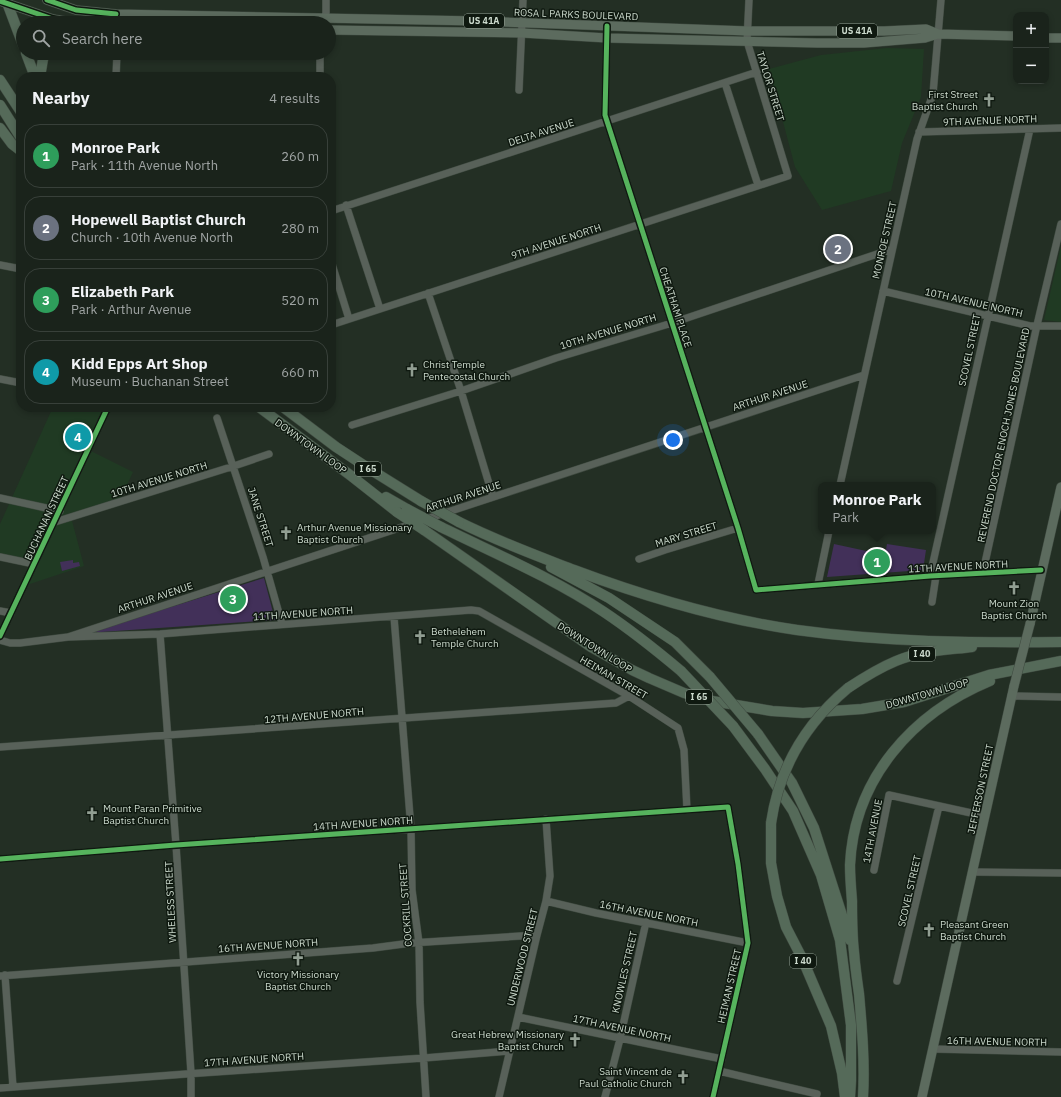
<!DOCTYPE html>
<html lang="en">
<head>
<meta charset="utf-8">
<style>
  :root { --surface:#1a231b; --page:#232b24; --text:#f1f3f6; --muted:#9fa4a3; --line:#38403a; --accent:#b45309 }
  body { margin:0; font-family:"IBM Plex Sans",sans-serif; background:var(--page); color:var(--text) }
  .controls { position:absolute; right:12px; top:12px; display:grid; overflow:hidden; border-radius:8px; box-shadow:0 2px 6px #0003 }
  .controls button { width:36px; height:36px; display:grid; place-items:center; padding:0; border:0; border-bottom:1px solid var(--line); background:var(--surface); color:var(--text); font:20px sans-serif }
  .you { position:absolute; left:673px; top:440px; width:14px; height:14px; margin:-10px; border:3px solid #fff; border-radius:50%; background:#1a73e8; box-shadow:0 0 0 6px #1a73e833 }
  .badge { display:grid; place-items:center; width:26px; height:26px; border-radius:50%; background:var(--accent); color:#fff; font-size:13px; font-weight:700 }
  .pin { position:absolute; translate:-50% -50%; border:2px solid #fff; box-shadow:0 1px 4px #0006 }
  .popup { position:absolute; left:818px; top:482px; width:118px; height:52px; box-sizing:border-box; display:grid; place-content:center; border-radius:8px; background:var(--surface); filter:drop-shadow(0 1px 3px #0005); font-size:13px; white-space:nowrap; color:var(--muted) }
  .popup b { font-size:15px; color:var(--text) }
  .popup::after { content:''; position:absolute; left:50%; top:100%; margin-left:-8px; border:8px solid transparent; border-top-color:var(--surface) }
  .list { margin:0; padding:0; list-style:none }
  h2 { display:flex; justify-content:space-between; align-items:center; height:52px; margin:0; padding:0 16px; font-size:17px }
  h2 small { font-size:13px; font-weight:400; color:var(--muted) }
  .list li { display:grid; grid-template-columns:26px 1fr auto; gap:12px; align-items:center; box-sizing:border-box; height:64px; margin:0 8px 8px; padding:0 8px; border:1px solid var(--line); border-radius:16px }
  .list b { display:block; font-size:15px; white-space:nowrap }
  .list p { margin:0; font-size:13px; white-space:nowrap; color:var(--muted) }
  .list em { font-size:13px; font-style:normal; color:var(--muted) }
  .icon { flex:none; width:22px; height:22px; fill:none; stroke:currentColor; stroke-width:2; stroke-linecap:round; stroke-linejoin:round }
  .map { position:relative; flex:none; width:1061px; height:1097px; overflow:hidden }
  .search { position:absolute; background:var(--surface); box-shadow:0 2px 6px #0003; left:16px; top:16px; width:320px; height:44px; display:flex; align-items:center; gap:10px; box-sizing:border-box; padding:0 14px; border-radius:22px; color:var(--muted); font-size:15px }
  .panel { position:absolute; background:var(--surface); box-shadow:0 2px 6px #0003; left:16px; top:72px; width:320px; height:340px; border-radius:16px }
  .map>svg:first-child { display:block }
  .built { fill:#203a23 }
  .green { fill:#423059 }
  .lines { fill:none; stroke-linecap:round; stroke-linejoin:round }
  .minor-casing { stroke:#3f4a40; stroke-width:8 }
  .major-casing { stroke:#3f4a40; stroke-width:10 }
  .highway-casing { stroke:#3f4a40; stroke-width:11 }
  .minor { stroke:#586159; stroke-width:7 }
  .major { stroke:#5c6b5e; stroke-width:9 }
  .highway { stroke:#556a59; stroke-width:10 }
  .major-bridge-casing { stroke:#3f4a40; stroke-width:10; stroke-linecap:butt }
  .highway-bridge-casing { stroke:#3f4a40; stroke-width:11; stroke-linecap:butt }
  .major-bridge { stroke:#5c6b5e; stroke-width:9 }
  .highway-bridge { stroke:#556a59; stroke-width:10 }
  .cycleway-casing { stroke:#0f1910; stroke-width:8 }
  .cycleway { stroke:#56b35d; stroke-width:5 }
  .labels { text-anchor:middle; stroke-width:3; stroke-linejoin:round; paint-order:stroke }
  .shield { fill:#0f1910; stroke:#93a094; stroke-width:1 }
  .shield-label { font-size:9px; font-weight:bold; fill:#ccdacd }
  .street-label { font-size:10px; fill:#ccdacd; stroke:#0f1910 }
  .poi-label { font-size:10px; fill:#ccdacd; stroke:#0f1910; text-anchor:start }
</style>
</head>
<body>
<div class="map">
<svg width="1061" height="1097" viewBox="0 0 1061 1097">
  <rect width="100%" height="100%" fill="#232f24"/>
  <path class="built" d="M887,48l37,1 -3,48 -19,46 -11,48 -69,19 -27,-43 -26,-98 52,-14z
    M1061,246v76l-17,-2z
    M53,407h55l-19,43 44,22 -14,30 -48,15 13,49 -60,20 10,-22 -34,-7v-33z"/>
  <path class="green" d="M834,544l51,11 2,-11 39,6 -3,20 -96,7z
    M73,560v3l6,-1 1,4 -18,5 -2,-9z
    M264,578l11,42 -188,13z"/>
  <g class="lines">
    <g class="minor-casing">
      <path id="minor" d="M322,23l4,-10v-13
        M607,26l-2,89 133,413 18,62 174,-14 111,-6
        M116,77l1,-24
        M320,77v-24
        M725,83l33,102
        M519,90l4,-90
        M919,132l142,-4
        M346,205l34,104
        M331,211l426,-139
        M331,261l18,58
        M0,265l21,4
        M883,291l147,35h31
        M428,293l33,98 32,106
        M331,325l457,-149 -41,-135 2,-41
        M0,379l21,4
        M217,418l46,139 19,67
        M352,425l109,-34 95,-33 116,-35 220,-74
        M840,485l77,-346 16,-45 8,-94
        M0,498l60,13
        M55,522l179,-56 35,-12
        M0,557l34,7
        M639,559l26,-9 73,-22
        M983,572l54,-247 24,-101
        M930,576l100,-447
        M818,584l11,-53
        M932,602l4,-26
        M0,611l11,2
        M394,617l17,212 1,61 7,53 1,59 6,95
        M160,634l16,211 15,228v24
        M0,636l108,-229
        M68,637l796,-262
        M0,640l10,3h10l48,-6 92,-3 311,-24 8,1 150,85 49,32 6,22 3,60
        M1011,696l50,1
        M0,747c205,-13 410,-30 616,-44l13,-7
        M0,859l176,-14 552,-38 10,57 10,79 -35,154
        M874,870l15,-75 96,21
        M973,872l88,1
        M546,901l50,12 152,30
        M5,975l8,112
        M0,976l373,-28 38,-5 126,-8
        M897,981l42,-175
        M518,1017l204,42
        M933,1049l128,3
        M719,1071l98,23 -1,3
        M0,1088l186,-14 238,-16 85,-7
        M499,1097l38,-162 9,-34 4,-25 -4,-57
        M605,1097l15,-58 26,-117"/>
    </g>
    <g class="major-casing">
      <path id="major" d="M47,0l29,10 40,4 361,7 271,10h136l42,-2 12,5
        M0,1l53,18 23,4
        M329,30l193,3 85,5 210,5h47l61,-5 13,-4 78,2
        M1046,38h15
        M1030,624l31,-137
        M922,1097l92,-411"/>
    </g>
    <g class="highway-casing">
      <path id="highway" d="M6,0l17,45
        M26,53l9,24
        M40,77l3,-18 3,-6
        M0,80l21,32
        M0,105l21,33
        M0,128l12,16 9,7
        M259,407l91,68 47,37
        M283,407l53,40 32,21 53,33
        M386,497l21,12
        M459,522c38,19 76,33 115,48 72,27 147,49 223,60 87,12 176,13 264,12
        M441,527c55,27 112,51 163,85 27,18 52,38 77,59
        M424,530l167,117 41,23 17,8 35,15 28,8 60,10 31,2 59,-4 42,-7 85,-27 72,-14
        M551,567l58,31 66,44 35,35
        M848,688c15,-10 31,-20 48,-27 23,-10 51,-11 76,-14
        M733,726l32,43 28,42 28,64 19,65 11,85v56l-1,16
        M758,734l34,49 22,45 36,112
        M771,823v40l6,33 9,31 16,31 29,68 11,47 3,24
        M863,1097c2,-34 -1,-69 -4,-103 -2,-14 -4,-28 -5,-42 -2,-17 -2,-34 -2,-51 -1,-12 -2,-24 -2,-36 4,-87 63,-152 140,-184"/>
    </g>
    <use href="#minor" class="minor"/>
    <use href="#major" class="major"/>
    <use href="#highway" class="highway"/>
    <g class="major-bridge-casing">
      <path id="major-bridge" d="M1014,686l16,-62"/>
    </g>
    <g class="highway-bridge-casing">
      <path id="highway-bridge" d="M421,501l38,21
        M407,509l34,18
        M397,512l27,18
        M681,671l52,55
        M710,677l48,57
        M771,823c8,-55 34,-99 77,-135"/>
    </g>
    <use href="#major-bridge" class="major-bridge"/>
    <use href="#highway-bridge" class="highway-bridge"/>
    <g class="cycleway-casing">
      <path id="cycleway" d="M47,0l29,10 40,4
        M0,1l53,18 23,4
        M607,26l-2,89 133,413 18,62 174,-14 111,-6
        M0,636l108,-229
        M0,859l176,-14 552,-38 10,57 10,79 -35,154"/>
    </g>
    <use href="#cycleway" class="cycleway"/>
  </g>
  <defs>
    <g id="church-bare" transform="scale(1.08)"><path d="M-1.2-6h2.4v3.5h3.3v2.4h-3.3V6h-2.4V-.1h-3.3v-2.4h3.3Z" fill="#919e92" stroke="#0f1910" stroke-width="2.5" paint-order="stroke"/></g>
  </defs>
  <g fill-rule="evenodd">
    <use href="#church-bare" x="989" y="100"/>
    <use href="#church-bare" x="412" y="370"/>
    <use href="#church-bare" x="286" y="533"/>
    <use href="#church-bare" x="1014" y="588"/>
    <use href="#church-bare" x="420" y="637"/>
    <use href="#church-bare" x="92" y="814"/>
    <use href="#church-bare" x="929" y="930"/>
    <use href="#church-bare" x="298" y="959"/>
    <use href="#church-bare" x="575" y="1040"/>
    <use href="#church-bare" x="683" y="1077"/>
  </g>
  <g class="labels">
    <g class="shield">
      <rect x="464" y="14" width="40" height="14" rx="3"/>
      <rect x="837" y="24" width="40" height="14" rx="3"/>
      <rect x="355" y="462" width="26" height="14" rx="3"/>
      <rect x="909" y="647" width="26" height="14" rx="3"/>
      <rect x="686" y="690" width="26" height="14" rx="3"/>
      <rect x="790" y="954" width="26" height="14" rx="3"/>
    </g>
    <g class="shield-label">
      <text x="484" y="24">US 41A</text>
      <text x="857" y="34">US 41A</text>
      <text x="368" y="472">I 65</text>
      <text x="922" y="657">I 40</text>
      <text x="699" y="700">I 65</text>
      <text x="803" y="964">I 40</text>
    </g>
    <g class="street-label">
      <text transform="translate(576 14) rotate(2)" y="4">ROSA L PARKS BOULEVARD</text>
      <text transform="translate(771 86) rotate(73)" y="4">TAYLOR STREET</text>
      <text transform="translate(990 120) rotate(-2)" y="4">9TH AVENUE NORTH</text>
      <text transform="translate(541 132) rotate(-18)" y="4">DELTA AVENUE</text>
      <text transform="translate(884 240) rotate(-77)" y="4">MONROE STREET</text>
      <text transform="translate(556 241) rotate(-18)" y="4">9TH AVENUE NORTH</text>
      <text transform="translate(974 302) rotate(13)" y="4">10TH AVENUE NORTH</text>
      <text transform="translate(676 307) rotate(72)" y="4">CHEATHAM PLACE</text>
      <text transform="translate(608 331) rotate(-17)" y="4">10TH AVENUE NORTH</text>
      <text transform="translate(969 350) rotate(-78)" y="4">SCOVEL STREET</text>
      <text transform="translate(770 395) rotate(-18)" y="4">ARTHUR AVENUE</text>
      <text transform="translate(1003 435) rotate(-78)" y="4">REVEREND DOCTOR ENOCH JONES BOULEVARD</text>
      <text transform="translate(311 446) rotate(36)" y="4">DOWNTOWN LOOP</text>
      <text transform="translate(159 479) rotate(-17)" y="4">10TH AVENUE NORTH</text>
      <text transform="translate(463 496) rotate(-18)" y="4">ARTHUR AVENUE</text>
      <text transform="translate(261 517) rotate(72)" y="4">JANE STREET</text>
      <text transform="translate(46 518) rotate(-65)" y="4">BUCHANAN STREET</text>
      <text transform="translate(686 534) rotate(-17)" y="4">MARY STREET</text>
      <text transform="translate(958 566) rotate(-3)" y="4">11TH AVENUE NORTH</text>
      <text transform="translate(155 597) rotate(-18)" y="4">ARTHUR AVENUE</text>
      <text transform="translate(303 613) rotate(-4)" y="4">11TH AVENUE NORTH</text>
      <text transform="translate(595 647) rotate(32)" y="4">DOWNTOWN LOOP</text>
      <text transform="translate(614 677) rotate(30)" y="4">HEIMAN STREET</text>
      <text transform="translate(927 693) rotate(-16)" y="4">DOWNTOWN LOOP</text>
      <text transform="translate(314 715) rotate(-5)" y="4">12TH AVENUE NORTH</text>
      <text transform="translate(980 789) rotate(-78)" y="4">JEFFERSON STREET</text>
      <text transform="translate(363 823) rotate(-4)" y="4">14TH AVENUE NORTH</text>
      <text transform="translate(872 831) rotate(-79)" y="4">14TH AVENUE</text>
      <text transform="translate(909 891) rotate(-77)" y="4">SCOVEL STREET</text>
      <text transform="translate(170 902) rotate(-93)" y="4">WHELESS STREET</text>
      <text transform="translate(405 905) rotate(-94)" y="4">COCKRILL STREET</text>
      <text transform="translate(649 913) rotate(11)" y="4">16TH AVENUE NORTH</text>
      <text transform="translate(268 945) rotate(-4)" y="4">16TH AVENUE NORTH</text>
      <text transform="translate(522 957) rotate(-76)" y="4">UNDERWOOD STREET</text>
      <text transform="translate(624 972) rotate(-77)" y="4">KNOWLES STREET</text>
      <text transform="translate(729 986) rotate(-77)" y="4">HEIMAN STREET</text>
      <text transform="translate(622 1028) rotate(12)" y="4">17TH AVENUE NORTH</text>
      <text transform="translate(997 1041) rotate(1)" y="4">16TH AVENUE NORTH</text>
      <text transform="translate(254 1059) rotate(-4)" y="4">17TH AVENUE NORTH</text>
    </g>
    <g class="poi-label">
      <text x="978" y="98" text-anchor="end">First Street<tspan x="978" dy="12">Baptist Church</tspan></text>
      <text x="423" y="368">Christ Temple<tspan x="423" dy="12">Pentecostal Church</tspan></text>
      <text x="297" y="531">Arthur Avenue Missionary<tspan x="297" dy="12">Baptist Church</tspan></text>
      <text x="1014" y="607" text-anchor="middle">Mount Zion<tspan x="1014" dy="12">Baptist Church</tspan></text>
      <text x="431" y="635">Bethelehem<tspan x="431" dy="12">Temple Church</tspan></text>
      <text x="103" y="812">Mount Paran Primitive<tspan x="103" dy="12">Baptist Church</tspan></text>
      <text x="940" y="928">Pleasant Green<tspan x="940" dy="12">Baptist Church</tspan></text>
      <text x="298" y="978" text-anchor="middle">Victory Missionary<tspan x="298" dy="12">Baptist Church</tspan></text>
      <text x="564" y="1038" text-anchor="end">Great Hebrew Missionary<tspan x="564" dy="12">Baptist Church</tspan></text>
      <text x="672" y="1075" text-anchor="end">Saint Vincent de<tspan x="672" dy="12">Paul Catholic Church</tspan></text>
    </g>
  </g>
</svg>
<div class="controls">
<button>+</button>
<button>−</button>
</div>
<div class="you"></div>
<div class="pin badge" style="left:877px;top:562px;background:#2e9e5b">1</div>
<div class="popup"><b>Monroe Park</b>Park</div>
<div class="pin badge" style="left:838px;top:249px;background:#6b7280">2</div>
<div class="pin badge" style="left:233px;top:599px;background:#2e9e5b">3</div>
<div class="pin badge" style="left:78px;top:437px;background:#0f9aa8">4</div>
<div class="search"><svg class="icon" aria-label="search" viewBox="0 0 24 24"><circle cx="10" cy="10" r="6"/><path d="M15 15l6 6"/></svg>Search here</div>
<section class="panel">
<h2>Nearby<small>4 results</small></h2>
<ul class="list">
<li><span class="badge" style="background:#2e9e5b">1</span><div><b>Monroe Park</b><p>Park · 11th Avenue North</p></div><em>260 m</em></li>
<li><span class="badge" style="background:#6b7280">2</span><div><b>Hopewell Baptist Church</b><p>Church · 10th Avenue North</p></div><em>280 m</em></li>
<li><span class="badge" style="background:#2e9e5b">3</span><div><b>Elizabeth Park</b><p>Park · Arthur Avenue</p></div><em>520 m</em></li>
<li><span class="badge" style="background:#0f9aa8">4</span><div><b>Kidd Epps Art Shop</b><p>Museum · Buchanan Street</p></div><em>660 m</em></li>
</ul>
</section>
</div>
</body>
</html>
